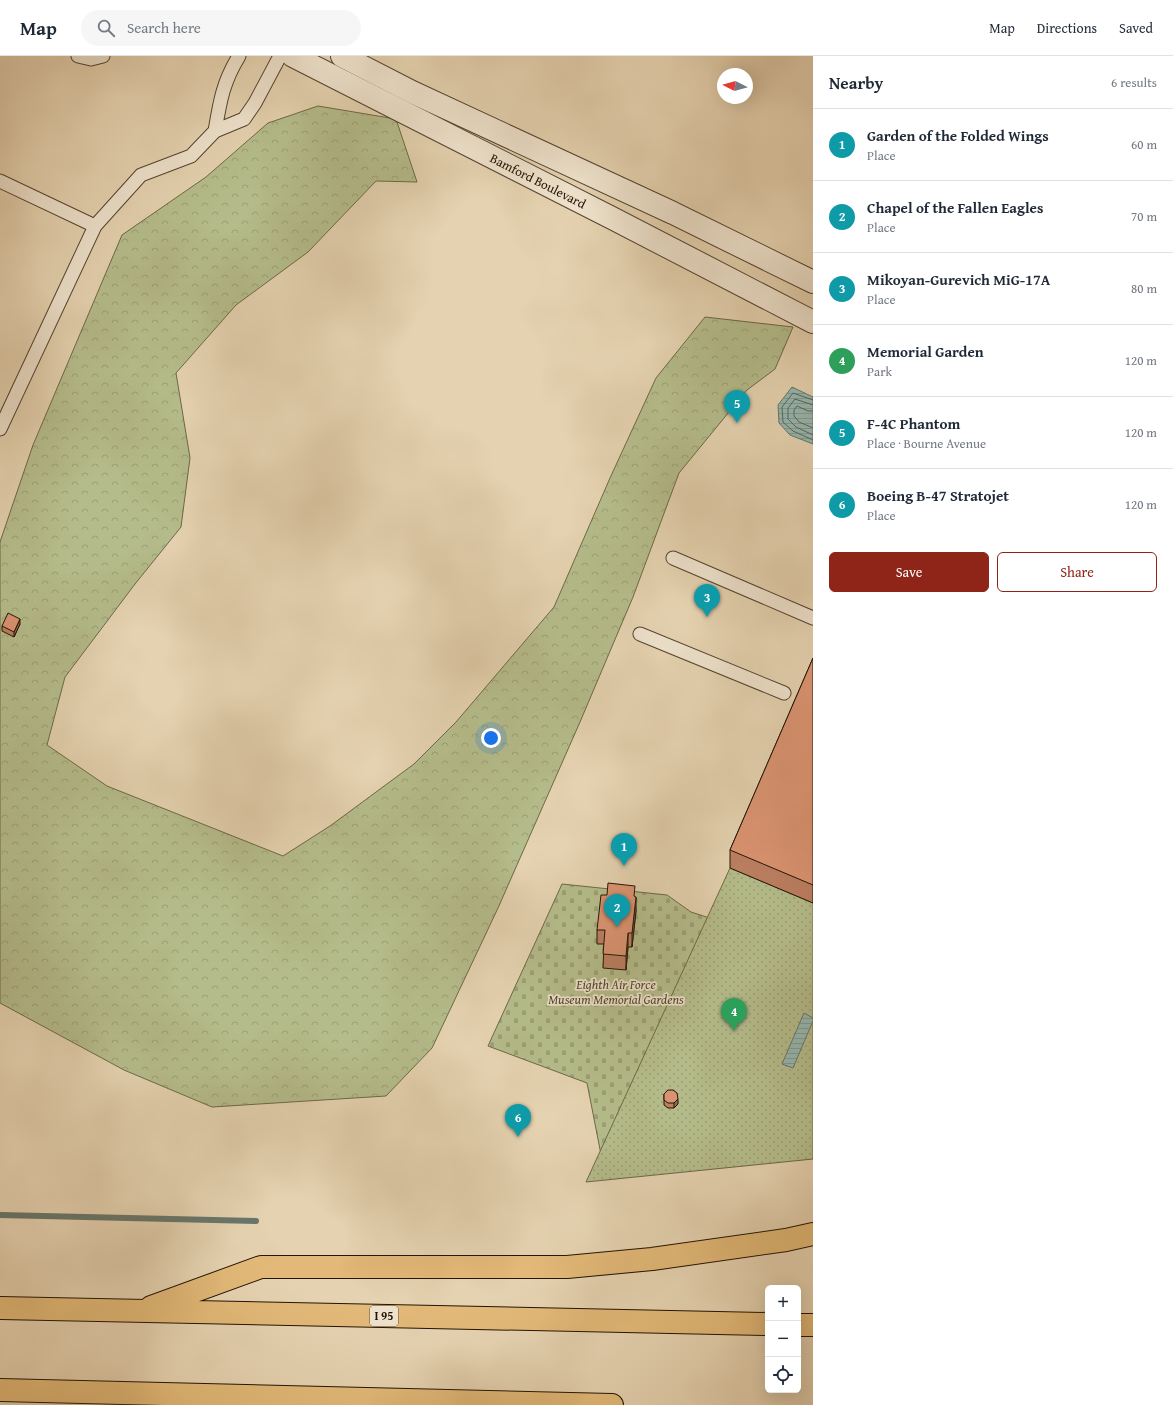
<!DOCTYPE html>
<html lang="en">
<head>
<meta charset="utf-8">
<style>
  :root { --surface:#fff; --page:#f6f6f7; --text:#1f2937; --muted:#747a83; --line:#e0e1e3; --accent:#8f2418 }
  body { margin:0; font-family:"Gentium Book Plus",serif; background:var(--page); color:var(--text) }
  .controls { position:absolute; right:12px; bottom:12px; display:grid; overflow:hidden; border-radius:6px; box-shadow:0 4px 16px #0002 }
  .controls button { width:36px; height:36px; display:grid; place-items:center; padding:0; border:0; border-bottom:1px solid var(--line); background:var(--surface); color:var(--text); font:20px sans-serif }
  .compass { position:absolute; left:717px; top:12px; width:36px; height:36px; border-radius:50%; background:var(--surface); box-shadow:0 4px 16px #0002; rotate:276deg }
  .you { position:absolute; left:491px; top:682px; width:14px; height:14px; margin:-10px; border:3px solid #fff; border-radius:50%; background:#1a73e8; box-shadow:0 0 0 6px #1a73e833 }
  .badge { display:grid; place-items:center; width:26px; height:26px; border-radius:50%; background:var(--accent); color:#fff; font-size:13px; font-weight:700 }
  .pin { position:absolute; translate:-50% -33px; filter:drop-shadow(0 1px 2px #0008) }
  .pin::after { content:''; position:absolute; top:21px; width:14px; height:12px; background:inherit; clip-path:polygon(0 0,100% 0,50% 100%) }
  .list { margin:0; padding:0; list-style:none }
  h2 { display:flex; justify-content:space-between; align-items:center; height:52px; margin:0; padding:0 16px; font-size:17px }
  h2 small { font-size:13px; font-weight:400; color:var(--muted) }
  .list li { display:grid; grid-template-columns:26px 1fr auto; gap:12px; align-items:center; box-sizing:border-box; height:72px; padding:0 16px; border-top:1px solid var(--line) }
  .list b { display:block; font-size:15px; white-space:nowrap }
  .list p { margin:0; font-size:13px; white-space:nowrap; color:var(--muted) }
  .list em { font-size:13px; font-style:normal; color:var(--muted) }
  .actions { display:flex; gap:8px; padding:12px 16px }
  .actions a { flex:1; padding:9px 0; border:1px solid var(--accent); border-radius:6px; text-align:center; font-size:14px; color:var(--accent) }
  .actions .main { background:var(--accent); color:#fff }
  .icon { flex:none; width:22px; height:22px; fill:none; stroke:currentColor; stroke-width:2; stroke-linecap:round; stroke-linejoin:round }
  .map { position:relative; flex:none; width:813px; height:1349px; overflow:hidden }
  header { display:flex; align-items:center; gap:24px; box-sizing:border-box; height:56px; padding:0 20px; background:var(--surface); border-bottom:1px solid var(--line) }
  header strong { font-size:19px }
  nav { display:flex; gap:22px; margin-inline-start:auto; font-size:14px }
  .search { width:280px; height:36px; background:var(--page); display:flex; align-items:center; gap:10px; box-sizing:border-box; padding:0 14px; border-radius:22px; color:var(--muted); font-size:15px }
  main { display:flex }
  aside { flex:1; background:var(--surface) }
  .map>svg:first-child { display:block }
  .forest { fill:url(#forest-crowns); stroke:#6c6848 }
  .cemetery { fill:url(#cemetery-stones); stroke:#6c6848 }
  .park { fill:url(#park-dots); stroke:#6c6848 }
  .water { fill:url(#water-rules); stroke:#68766b }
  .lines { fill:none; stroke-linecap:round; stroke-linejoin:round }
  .shore { stroke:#5c665a; stroke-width:1 }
  .stream { stroke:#68766b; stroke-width:6 }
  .lane-casing { stroke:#544430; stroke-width:15 }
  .street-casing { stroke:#544430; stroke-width:24 }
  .highway-casing { stroke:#231405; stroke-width:24 }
  .lane { stroke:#eee2cc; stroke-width:13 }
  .street { stroke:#eee2cc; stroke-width:22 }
  .highway { stroke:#e2b978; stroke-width:22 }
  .wall { fill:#bc7f62; stroke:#231405 }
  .shaded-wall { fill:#996850; stroke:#231405 }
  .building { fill:#db9472; stroke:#231405 }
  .labels { text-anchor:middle; stroke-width:3.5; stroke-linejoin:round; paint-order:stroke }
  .shield { fill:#eee2cc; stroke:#605241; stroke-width:1 }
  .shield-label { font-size:12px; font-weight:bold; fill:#231405 }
  .street-label { font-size:13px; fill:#231405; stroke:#eee2cc }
  .park-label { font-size:13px; font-style:italic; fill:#4f462d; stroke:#eee2cc }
</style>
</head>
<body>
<header>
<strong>Map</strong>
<div class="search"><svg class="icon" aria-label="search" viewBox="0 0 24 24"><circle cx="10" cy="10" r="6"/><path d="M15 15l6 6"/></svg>Search here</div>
<nav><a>Map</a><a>Directions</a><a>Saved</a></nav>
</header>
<main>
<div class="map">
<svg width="813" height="1349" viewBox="0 0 813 1349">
  <defs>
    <pattern id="forest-crowns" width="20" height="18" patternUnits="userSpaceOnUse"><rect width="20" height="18" fill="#b5bc8b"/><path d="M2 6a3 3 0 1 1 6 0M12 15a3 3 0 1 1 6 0" fill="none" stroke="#9ba176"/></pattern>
    <pattern id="cemetery-stones" width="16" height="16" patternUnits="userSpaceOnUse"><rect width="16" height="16" fill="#b5bc8b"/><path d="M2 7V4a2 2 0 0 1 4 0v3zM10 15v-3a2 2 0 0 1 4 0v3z" fill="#9ba176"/></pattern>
    <pattern id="park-dots" width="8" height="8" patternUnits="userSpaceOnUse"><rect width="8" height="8" fill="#b5bc8b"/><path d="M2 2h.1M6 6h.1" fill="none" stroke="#9ba176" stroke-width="1.8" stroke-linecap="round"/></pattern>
    <pattern id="water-rules" width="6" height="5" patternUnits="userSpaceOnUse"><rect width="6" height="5" fill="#96b7af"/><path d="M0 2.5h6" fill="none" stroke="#819c95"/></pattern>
  </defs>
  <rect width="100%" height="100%" fill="#e5d2b0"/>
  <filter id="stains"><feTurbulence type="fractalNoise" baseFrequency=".005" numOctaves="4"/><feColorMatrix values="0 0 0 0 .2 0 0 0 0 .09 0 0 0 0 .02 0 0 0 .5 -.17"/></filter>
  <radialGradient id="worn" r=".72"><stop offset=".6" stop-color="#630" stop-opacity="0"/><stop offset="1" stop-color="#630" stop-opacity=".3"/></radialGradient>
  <path class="forest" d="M318,50l78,13 21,63 -41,-1 -68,71 -72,53 -60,68 14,85 -9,69 -46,57 -70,93 -18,68 60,41 176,70 47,-30 84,-62 42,-42 98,-115 56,-129 46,-100 49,-61 88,10 -18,42 -28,21 -68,83 -46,124 -53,125 -82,186 -66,140 -46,48 -174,11 -88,-37 -124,-67v-461l33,-97 89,-210 84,-58 62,-54z"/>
  <path class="cemetery" d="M562,828l105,11 24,17 31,10 -116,258 -19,-97 -99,-37z"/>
  <path class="park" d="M730,812l83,35v256l-227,23z"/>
  <path class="water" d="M792,331l21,10v47l-23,-9 -11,-12 -1,-18z
    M804,957l9,5v3l-20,47 -11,-4z"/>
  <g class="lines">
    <path class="shore" d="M813,344l-20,-7 -11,14 1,15 10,9 20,9
      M813,349l-18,-6 -7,9v11l8,8 17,8
      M813,355h-5l-11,-5 -3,4v6l5,6 14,6"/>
    <path class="stream" d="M0,1159l256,6"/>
    <g class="lane-casing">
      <path id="lane" d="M78,0l13,3 12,-3
        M215,75c5,-30 8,-49 24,-75
        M0,125l95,45
        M0,373l95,-203 46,-51 50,-19 24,-25 29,-12 11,-16 25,-47
        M673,502l140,60
        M640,578l144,59"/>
    </g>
    <g class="street-casing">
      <g id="street">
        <path id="s1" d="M293,0l319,162 201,104"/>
        <path d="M342,0l70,36 261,121 140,69"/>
      </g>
    </g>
    <g class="highway-casing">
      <path id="highway" d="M151,1251l110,-40h306l85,-8 134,-19 27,-6
        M0,1252l768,16
        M798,1269h15
        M0,1334l612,15"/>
    </g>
    <use href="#lane" class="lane"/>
    <use href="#street" class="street"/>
    <use href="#highway" class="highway"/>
  </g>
  <path class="wall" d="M20,568l-6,13 -12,-6v-5z
    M813,602v245l-83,-35v-18z
    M635,841l1,14 -4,36h-4l-2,23 -23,-2 1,-24h-7v-14z
    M664,1038l14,10 -4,4h-6l-4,-3z"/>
  <path class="shaded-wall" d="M20,563v5l-6,13v-5z
    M636,841v14l-4,36v-14z
    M628,877v14l-2,23v-14z
    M678,1043v5l-4,4v-5z"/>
  <path class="building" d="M8,557l12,6 -6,13 -12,-6z
    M813,602v227l-83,-35z
    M608,827l27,3 -1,10 2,1 -4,36h-4l-2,23 -23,-2 2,-24h-8l4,-35h6z
    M668,1034h5l4,3 1,6 -4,4h-6l-4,-3v-6z"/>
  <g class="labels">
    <rect class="shield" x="370" y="1250" width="28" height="20" rx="3"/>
    <g class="shield-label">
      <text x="384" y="1264">I 95</text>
    </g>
    <g class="street-label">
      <text dy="5" stroke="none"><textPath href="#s1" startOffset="275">Bamford Boulevard</textPath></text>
    </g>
    <g class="park-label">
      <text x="616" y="933">Eighth Air Force<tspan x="616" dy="15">Museum Memorial Gardens</tspan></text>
    </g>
  </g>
  <rect width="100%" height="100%" filter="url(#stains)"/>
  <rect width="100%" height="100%" fill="url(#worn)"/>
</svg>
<div class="controls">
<button>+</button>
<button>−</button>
<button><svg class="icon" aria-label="locate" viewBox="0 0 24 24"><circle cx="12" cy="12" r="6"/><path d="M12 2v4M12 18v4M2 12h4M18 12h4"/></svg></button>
</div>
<svg class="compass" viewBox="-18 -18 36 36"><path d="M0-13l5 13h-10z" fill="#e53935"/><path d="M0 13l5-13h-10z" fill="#747a83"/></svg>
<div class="you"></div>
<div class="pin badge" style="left:624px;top:810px;background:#0f9aa8">1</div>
<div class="pin badge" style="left:617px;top:871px;background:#0f9aa8">2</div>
<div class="pin badge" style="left:707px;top:561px;background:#0f9aa8">3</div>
<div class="pin badge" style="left:734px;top:975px;background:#2e9e5b">4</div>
<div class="pin badge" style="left:737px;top:367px;background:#0f9aa8">5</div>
<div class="pin badge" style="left:518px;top:1081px;background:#0f9aa8">6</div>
</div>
<aside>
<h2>Nearby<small>6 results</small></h2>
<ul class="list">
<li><span class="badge" style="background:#0f9aa8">1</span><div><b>Garden of the Folded Wings</b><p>Place</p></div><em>60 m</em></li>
<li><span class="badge" style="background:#0f9aa8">2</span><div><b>Chapel of the Fallen Eagles</b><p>Place</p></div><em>70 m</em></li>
<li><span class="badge" style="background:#0f9aa8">3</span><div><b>Mikoyan-Gurevich MiG-17A</b><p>Place</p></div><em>80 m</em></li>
<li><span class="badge" style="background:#2e9e5b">4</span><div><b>Memorial Garden</b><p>Park</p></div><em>120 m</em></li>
<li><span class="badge" style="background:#0f9aa8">5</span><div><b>F-4C Phantom</b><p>Place · Bourne Avenue</p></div><em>120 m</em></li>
<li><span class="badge" style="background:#0f9aa8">6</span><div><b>Boeing B-47 Stratojet</b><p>Place</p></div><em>120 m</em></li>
</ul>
<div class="actions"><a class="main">Save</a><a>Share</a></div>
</aside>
</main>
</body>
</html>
